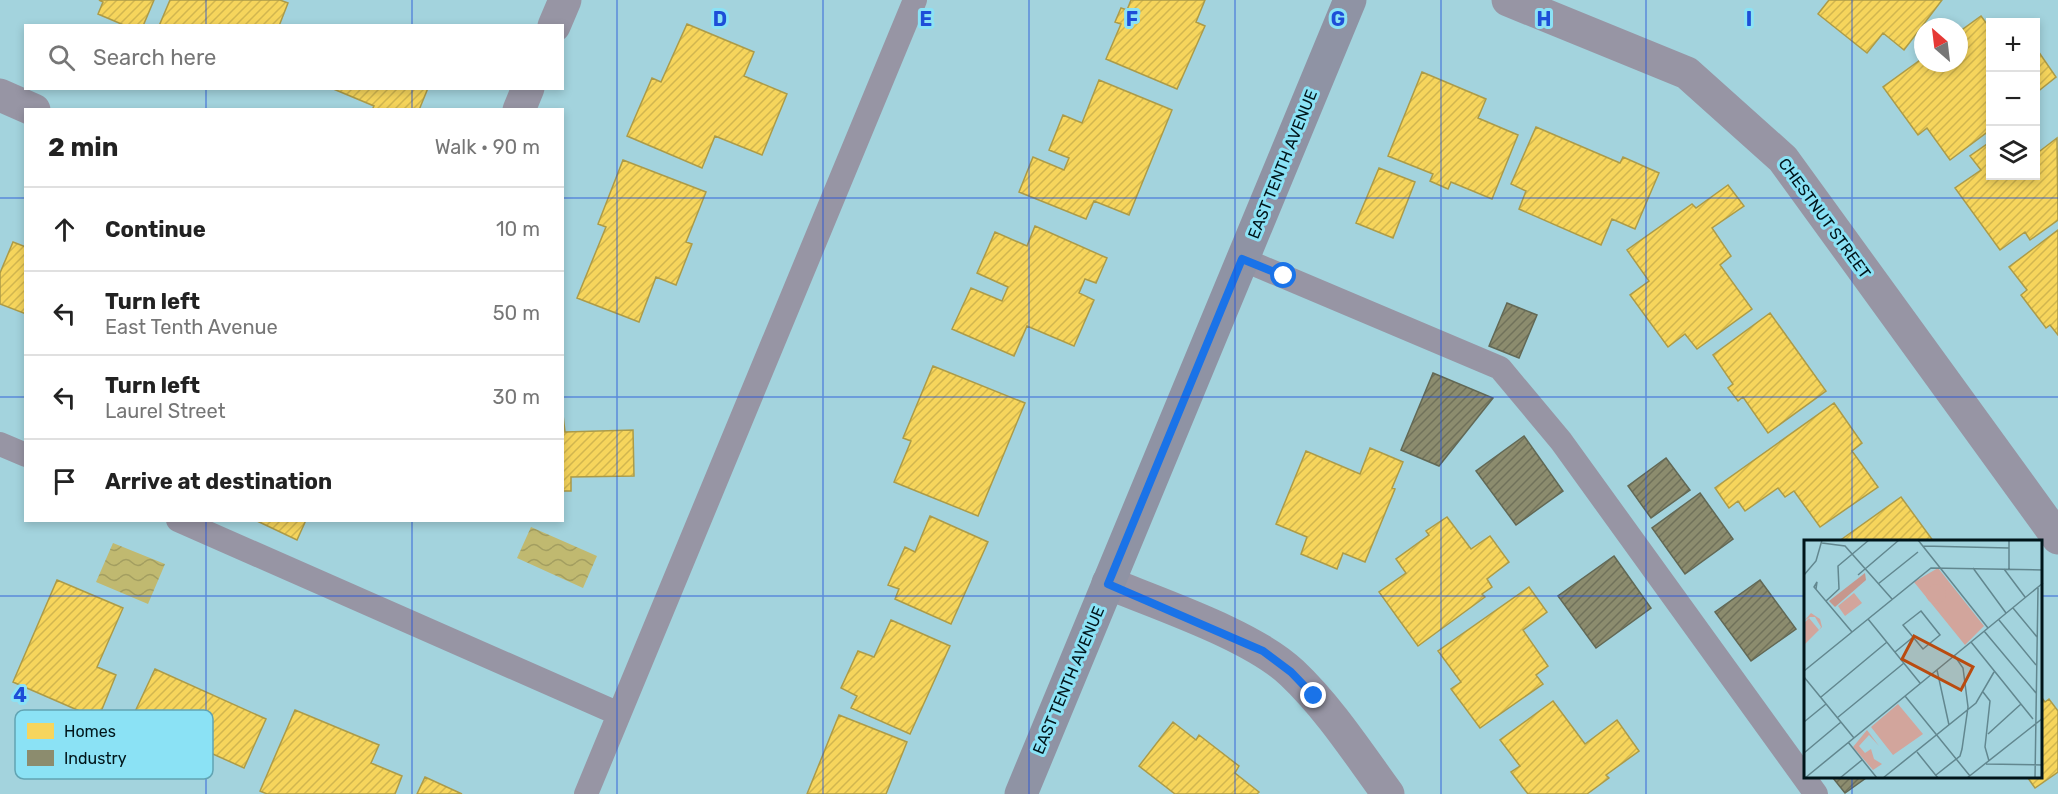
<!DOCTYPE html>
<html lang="en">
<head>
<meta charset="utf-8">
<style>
  :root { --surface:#fff; --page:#f2f2f2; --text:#222; --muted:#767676; --line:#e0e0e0 }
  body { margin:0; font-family:Rubik,sans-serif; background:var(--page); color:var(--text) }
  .controls { position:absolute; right:18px; top:18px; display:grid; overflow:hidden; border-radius:0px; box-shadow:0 3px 9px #0003 }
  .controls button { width:54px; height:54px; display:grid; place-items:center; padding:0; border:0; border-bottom:2px solid var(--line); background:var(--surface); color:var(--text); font:30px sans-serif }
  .compass { position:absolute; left:1914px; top:18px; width:54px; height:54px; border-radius:50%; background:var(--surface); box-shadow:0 3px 9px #0003; rotate:332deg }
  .stop { position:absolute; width:18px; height:18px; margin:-14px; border:4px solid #1a73e8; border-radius:50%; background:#fff }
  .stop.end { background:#1a73e8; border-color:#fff; box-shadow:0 2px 6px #0008 }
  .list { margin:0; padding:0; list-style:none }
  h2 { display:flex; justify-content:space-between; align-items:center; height:78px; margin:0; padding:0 24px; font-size:26px }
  h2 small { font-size:20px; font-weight:400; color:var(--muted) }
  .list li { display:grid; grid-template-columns:39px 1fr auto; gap:18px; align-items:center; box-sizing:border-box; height:84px; padding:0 24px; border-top:2px solid var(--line) }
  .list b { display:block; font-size:22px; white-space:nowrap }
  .list p { margin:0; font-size:20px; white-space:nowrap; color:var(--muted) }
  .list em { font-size:20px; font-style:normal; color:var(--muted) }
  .icon { flex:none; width:33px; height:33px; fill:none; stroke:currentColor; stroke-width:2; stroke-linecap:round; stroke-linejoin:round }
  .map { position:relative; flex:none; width:2058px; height:794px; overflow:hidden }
  .search { position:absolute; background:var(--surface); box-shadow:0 3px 9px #0003; left:24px; top:24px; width:540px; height:66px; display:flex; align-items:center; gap:15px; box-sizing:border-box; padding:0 21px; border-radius:0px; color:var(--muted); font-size:22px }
  .panel { position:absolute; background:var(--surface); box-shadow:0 3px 9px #0003; left:24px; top:108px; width:540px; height:414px; border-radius:0px }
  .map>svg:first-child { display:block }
  .water { fill:url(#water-waves) }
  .homes { fill:url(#homes-hatch); stroke:#ac9b48; stroke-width:1.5 }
  .industry { fill:url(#industry-hatch); stroke:#626855; stroke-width:1.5 }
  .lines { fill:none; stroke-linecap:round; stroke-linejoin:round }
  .lane { stroke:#9795a4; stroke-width:24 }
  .street { stroke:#9795a4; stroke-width:33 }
  .secondary { stroke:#8f93a4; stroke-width:33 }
  .route { stroke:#1a73e8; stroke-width:8 }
  .grid { fill:none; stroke:#1d4ed8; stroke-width:1.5; stroke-opacity:0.55 }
  .labels { text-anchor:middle; stroke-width:6; stroke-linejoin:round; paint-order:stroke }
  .street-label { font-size:16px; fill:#00151a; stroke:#8be2f5 }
  .inset-road { fill:none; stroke:#62878f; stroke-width:1.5 }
  .view { fill:#ba4b0f; fill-opacity:0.15; stroke:#ba4b0f; stroke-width:3 }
  .inset-edge { fill:none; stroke:#00151a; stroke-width:3 }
  .key { fill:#8be2f5; stroke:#61a4b3; stroke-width:1.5 }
  .key-label { font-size:16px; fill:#00151a }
  .grid-label { font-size:20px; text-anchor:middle; font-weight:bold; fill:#1d4ed8; stroke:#8be2f5; stroke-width:6; stroke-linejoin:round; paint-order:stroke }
</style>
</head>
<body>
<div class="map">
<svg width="2058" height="794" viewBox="0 0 2058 794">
  <defs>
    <pattern id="water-waves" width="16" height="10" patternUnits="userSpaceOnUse" patternTransform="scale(1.5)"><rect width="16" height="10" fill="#c0b970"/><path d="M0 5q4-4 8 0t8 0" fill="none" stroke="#a39e60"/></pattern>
    <pattern id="homes-hatch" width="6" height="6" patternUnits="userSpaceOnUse" patternTransform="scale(1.5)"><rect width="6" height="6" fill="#f6d55c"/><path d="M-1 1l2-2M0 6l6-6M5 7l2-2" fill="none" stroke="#d1b64f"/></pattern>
    <pattern id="industry-hatch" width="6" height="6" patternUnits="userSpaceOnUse" patternTransform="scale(1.5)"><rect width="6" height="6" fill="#8c8c6e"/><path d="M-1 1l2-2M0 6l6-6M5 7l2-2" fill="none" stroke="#70715a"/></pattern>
  </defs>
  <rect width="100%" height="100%" fill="#a3d3dd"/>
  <path class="water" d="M531,527l66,29 -14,32 -66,-30z
    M113,543l52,21 -17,40 -52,-22z"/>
  <path class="homes" d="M99,0h55l-11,26h-17l-28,-12 5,-12z
    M170,0h110l8,3 -9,23h-120z
    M1131,0h74l-9,22 9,4 -28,63 -71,-30 15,-35 -6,-2 6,-14 6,2z
    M1829,0h113l-38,50 -21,-17 -16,20 -49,-39z
    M1981,16l9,12v102l-40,30 -23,-32 -9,7 -35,-48 40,-29v5h36v-31z
    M687,24l67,28 -10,24 43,18 -25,61 -47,-19 -13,32 -75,-32 25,-58 9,4z
    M2036,48l20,29 -20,16z
    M1422,72l64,27 -8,19 40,17 -26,64 -41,-17 -3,7 -18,-8 3,-7 -45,-18z
    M1099,80l73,30 -43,105 -35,-14 -8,18 -67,-27 14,-35 31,13 5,-12 -20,-8 14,-35 19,8z
    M331,88h97l-9,22h-47l2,-4z
    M1536,127l84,36 3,-6 36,16 -24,56 -23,-10 -11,26 -82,-36 7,-18 -15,-7z
    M2057,138l1,82 -28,20 -5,-8 -25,18 -45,-62 26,-18 -11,-14 20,-14v34h46v-22z
    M623,160l83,32 -20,50 6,2 -16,41 -20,-8 -17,45 -62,-24 29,-71 -8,-3z
    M1379,168l36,14 -22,56 -37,-15z
    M1728,185l16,21 -32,22 19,28 -11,9 32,44 -55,40 -12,-15 -17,13 -38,-52 19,-14 -22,-31 65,-46 4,4z
    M1035,226l72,32 -11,25 -11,-4 -6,14 15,7 -20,46 -47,-20 -13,30 -62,-27 19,-41 31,13 6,-14 -31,-14 18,-41 32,14z
    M2058,230v105l-8,-10 -4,3 -25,-33 6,-5 -18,-23z
    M13,242l13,5v67l-26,-10v-31z
    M1770,313l56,78 -58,42 -25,-36 -5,4 -10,-13 5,-4 -20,-29z
    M933,366l92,37 -47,113 -84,-34 17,-41 -8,-3z
    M1834,403l28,40 -10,8 26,36 -58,40 -26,-36 -9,6 -7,-9 -33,23 -7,-10 -9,7 -14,-20z
    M562,406l3,26 68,-2 1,46 -63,1v14h-9z
    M1370,448l33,14 -11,26 3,1 -30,73 -22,-9 -6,16 -36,-15 6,-17 -31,-13 30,-73 54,23z
    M1901,497l33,45h-89l-3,-3z
    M930,516l58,26 -37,82 -56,-25 4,-10 -11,-4 17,-38 10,5z
    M1447,517l24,32 19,-13 19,26 -22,17 5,8 -10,7 3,3 -67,49 -39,-54 27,-19 -10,-14 33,-24 -3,-4z
    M255,520h51l-9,20z
    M57,580l66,28 -26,59 19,8 -18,44 -85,-37z
    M1529,587l18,25 -24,18 25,36 -12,9 7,9 -63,44 -29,-39 10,-7 -23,-31z
    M891,620l59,26 -40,88 -59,-26 6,-12 -16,-8 17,-37 16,6z
    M155,669l111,50 -22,49 -51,-23 -7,15 -61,-27z
    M2042,698l3,4 4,-3 9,12v61l-23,16 -7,-10h14z
    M1553,701l32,43 32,-24 22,31 -33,24 3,3 -22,16h-59l-17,-22 9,-6 -20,-26z
    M295,710l84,35 -8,18 31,13 -7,18h-128l-7,-3z
    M839,715l68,27 -21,52h-79z
    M1173,722l23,18 3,-5 40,31 -4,7 24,19 -2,2h-82l-36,-28z
    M425,777l37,17h-45z"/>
  <path class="industry" d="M1507,303l30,12 -18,43 -30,-12z
    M1433,373l60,25 -54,68 -38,-16z
    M1524,436l39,55 -47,34 -40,-54z
    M1666,458l24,32 -39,28 -23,-32z
    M1700,493l33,46 -48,35 -33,-46z
    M1614,556l37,52 -55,40 -38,-52z
    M1760,580l36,49 -45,32 -36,-49z
    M1833,778h33l-21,15z"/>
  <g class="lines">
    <path class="lane" d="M1242,259l258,109 61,73 255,353
      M0,444l26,11
      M178,520l441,194
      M586,794l329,-794"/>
    <path class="street" d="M1508,0l179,73 96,86 275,379
      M554,26l11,-26
      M0,95l34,15
      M519,110l9,-22
      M1108,583c53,22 144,52 184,90 37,35 66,80 96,121"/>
    <path class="secondary" d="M1021,794l329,-794"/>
  </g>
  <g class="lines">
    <path class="route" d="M1284,276l-42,-17 -134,325 155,67 28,21 23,24"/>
  </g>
  <path class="grid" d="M206,0v26M412,0v26M617,0v794M823,0v794M1029,0v794M1235,0v794M1441,0v794M1646,0v794M1852,0v542M206,88v22M412,88v22M0,198h26M562,198h1496M0,397h26M562,397h1496M206,520v274M412,520v274M0,596h1806M2042,596h16M1852,778v16"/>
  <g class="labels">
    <g class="street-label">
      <text transform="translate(1282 164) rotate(-68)" y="6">EAST TENTH AVENUE</text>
      <text transform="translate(1825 218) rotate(54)" y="6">CHESTNUT STREET</text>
      <text transform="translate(1068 680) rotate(-67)" y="6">EAST TENTH AVENUE</text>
    </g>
  </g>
  <g transform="translate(1804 540)">
    <rect width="238" height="238" fill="#a3d3dd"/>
    <path d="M63,190l12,16 -10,-11 -10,11 6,7 6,-4 3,10 8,5 -9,6 -20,-23z" fill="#d2a59c"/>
    <path d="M61,33l1,7 -31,27 -6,-6z" fill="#c6978d"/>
    <path d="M134,28l46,58 -19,19 -51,-63zM94,164l25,30 -30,21 -22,-28z" fill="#d2a59c"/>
    <path d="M122 54a10 10 0 1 1 20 0a10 10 0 1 1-20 0ZM50,53l8,10 -17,13 -7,-10zM7,73l9,6 2,8 -18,18v-22l5,-5 10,12 2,-3 -6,-10h-5l-6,4z" fill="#d2a59c"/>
    <path class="inset-road" d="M114,0l70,88M205,0v29M18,3l23,3 47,53M119,6l86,2M169,28l33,45M200,29l21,28M0,35l12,-14 6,-21M54,35l41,-35M74,44l40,-32M12,49l1,-7 -3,5 38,45M22,61l13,-12 -1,-23 31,-26M209,68l24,29M117,71l19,24 -17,14 -20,-24zM64,79l52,64M195,80l37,45M180,91l52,62M167,102l62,77M91,112l17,-14M133,130l12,55M0,131l127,-103 112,2M0,137l50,61M179,152l7,9 -5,46 4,14M101,156l65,80M17,157l66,-55M33,178l67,-55M0,182l22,-18M184,194l33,-30M44,202l29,36M113,212l21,26M0,213l37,-31M182,224l57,1M132,235l24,-19 2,-7 6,-42 -5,-39 -9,-13M1,238l238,-195M36,238l22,-18M79,238l93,-75 18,-31M163,238l76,-60M231,238l3,-190"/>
    <path class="view" d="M110,96l59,31 -12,23 -59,-31z"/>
    <rect width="238" height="238" class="inset-edge"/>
  </g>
  <rect x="15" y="710" width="198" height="69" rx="9" class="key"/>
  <rect x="27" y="723" width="27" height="16" fill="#f6d55c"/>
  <rect x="27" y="750" width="27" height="16" fill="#8c8c6e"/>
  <g class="key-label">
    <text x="64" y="737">Homes</text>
    <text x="64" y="764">Industry</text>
  </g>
  <g class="grid-label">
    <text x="720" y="26">D</text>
    <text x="926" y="26">E</text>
    <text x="1132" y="26">F</text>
    <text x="1338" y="26">G</text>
    <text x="1544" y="26">H</text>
    <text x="1749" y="26">I</text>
    <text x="20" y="702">4</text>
  </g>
</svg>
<div class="controls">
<button>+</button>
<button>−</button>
<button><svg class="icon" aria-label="layers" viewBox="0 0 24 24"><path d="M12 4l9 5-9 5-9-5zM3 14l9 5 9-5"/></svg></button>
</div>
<svg class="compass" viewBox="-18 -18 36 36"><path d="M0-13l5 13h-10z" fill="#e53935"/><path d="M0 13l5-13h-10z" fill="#767676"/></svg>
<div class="stop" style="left:1284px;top:276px"></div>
<div class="stop end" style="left:1314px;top:696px"></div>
<div class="search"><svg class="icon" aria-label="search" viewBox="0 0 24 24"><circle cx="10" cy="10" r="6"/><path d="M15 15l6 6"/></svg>Search here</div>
<section class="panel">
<h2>2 min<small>Walk · 90 m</small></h2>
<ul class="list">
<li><svg class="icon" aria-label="ahead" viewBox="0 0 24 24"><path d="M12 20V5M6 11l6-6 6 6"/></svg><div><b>Continue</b></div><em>10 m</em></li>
<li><svg class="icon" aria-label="left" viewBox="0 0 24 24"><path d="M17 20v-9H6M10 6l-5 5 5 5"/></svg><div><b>Turn left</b><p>East Tenth Avenue</p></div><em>50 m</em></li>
<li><svg class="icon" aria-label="left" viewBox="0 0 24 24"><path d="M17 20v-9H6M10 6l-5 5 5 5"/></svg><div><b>Turn left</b><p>Laurel Street</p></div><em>30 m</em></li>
<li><svg class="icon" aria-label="arrive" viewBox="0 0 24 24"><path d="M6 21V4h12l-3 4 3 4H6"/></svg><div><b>Arrive at destination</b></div></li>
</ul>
</section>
</div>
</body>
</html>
